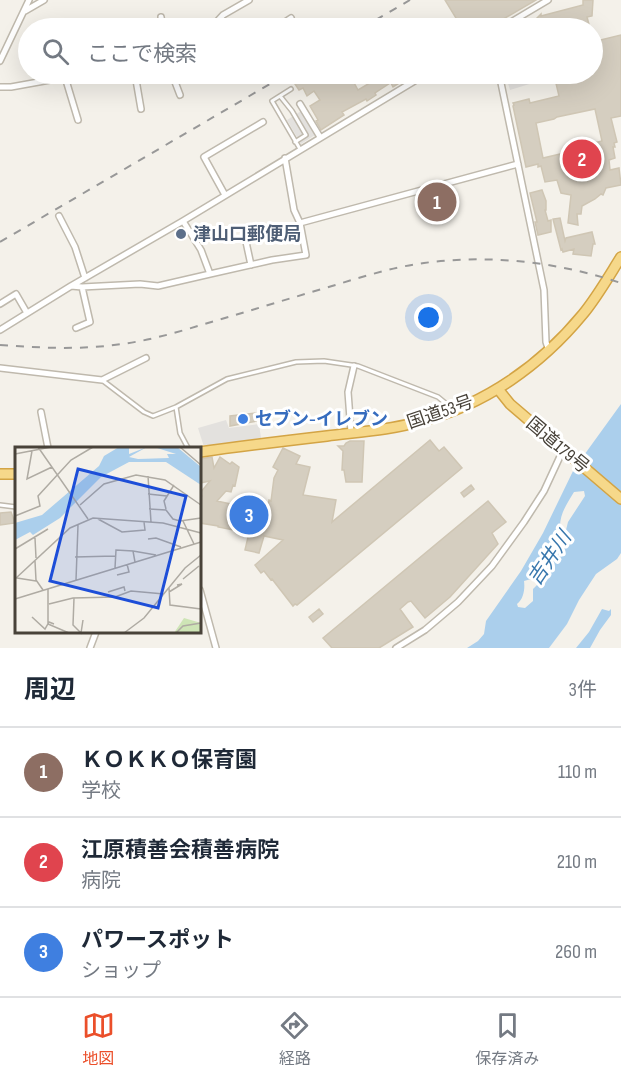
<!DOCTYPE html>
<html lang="ja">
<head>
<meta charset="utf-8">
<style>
  :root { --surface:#fff; --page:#f6f6f7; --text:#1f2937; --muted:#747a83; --line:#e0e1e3; --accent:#eb4f2a }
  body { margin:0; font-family:"Sofia Sans Condensed","Noto Sans JP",sans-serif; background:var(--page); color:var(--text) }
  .you { position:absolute; left:429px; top:318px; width:21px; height:21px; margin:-15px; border:4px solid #fff; border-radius:50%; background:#1a73e8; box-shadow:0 0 0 9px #1a73e833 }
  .badge { display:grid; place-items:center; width:39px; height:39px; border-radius:50%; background:var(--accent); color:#fff; font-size:20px; font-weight:700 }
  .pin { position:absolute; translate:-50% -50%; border:3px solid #fff; box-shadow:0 2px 6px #0006 }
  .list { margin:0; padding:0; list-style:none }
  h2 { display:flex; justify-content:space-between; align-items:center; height:78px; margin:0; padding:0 24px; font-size:26px }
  h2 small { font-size:20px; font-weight:400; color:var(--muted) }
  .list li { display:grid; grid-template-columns:39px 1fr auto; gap:18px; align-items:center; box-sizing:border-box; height:90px; padding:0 24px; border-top:2px solid var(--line) }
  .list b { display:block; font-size:22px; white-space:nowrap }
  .list p { margin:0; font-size:20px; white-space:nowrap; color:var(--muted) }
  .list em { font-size:20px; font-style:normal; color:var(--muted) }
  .icon { flex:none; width:33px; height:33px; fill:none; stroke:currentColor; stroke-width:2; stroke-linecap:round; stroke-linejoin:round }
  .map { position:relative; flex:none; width:621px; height:648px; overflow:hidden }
  .search { position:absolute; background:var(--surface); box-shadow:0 6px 24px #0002; left:18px; right:18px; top:18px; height:66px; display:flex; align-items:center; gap:15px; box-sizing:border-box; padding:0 21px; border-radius:33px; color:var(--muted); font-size:22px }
  .sheet { height:348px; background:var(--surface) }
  nav { display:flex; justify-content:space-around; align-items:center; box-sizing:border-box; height:84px; border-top:2px solid var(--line); background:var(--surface); font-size:16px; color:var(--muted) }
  nav a { display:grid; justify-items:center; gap:3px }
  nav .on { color:var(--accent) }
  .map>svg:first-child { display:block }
  .parking { fill:#e3e1de }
  .water { fill:#abcfec; fill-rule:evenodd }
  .building { fill:#d5cec0; stroke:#cfc6b4; stroke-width:1.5; fill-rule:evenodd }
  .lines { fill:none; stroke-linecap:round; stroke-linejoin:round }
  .service-casing { stroke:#bfb9ad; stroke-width:6 }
  .minor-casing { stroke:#bfb9ad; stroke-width:8 }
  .trunk-casing { stroke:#d3a445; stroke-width:12 }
  .service { stroke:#fff; stroke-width:3 }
  .minor { stroke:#fff; stroke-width:5 }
  .trunk { stroke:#f6d88a; stroke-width:9 }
  .rail { stroke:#989898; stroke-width:2; stroke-dasharray:8 8; stroke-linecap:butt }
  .service-dot { fill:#5c6f8a; stroke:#fff; stroke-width:2 }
  .shop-dot { fill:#3f7fe0; stroke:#fff; stroke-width:2 }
  .labels { text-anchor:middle; stroke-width:6; stroke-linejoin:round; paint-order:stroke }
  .service-label { font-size:18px; font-weight:bold; fill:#4e5e75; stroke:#fff; text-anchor:start }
  .street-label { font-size:18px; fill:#484239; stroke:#fff }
  .shop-label { font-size:18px; font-weight:bold; fill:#366cbe; stroke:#fff; text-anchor:start }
  .water-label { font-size:20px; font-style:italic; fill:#3877ad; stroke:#fff }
  .inset-road { fill:none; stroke:#afaba3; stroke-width:1.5 }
  .view { fill:#1d4ed8; fill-opacity:0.15; stroke:#1d4ed8; stroke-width:3 }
  .inset-edge { fill:none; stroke:#484239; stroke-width:3 }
</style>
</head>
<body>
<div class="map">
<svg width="621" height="648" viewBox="0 0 621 648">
  <rect width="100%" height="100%" fill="#f4f1ea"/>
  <path class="parking" d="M519,74h28l2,4 -39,12 -3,-10z
    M301,111l14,24 -14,9 -14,-24z
    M226,420l3,8 30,-4 2,14 -57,9 -6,-19z"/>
  <path class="water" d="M621,404v149l-4,6 -21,15 -17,26 -12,24 -18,24h-82l11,-7 6,-7 2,-13 35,-50 22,-38 31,-64zM584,491l1,5 -17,26 -3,12h-4c-4,-16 5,-29 13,-42zM557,543l2,2v2l-12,16 -5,17 -9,9v12l-8,7 -7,-1 -1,-3c7,-5 8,-16 7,-23l7,-2v-4l5,-3 -2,-4 1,-4 19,-20z
    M602,609l7,2 2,-2v6l-11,15 -10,18h-14l13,-16z"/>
  <path class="building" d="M445,0h91l-48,28h-26z
    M583,0h10l-1,16 -5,1 3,11h-58l-1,-4 10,-10v2l42,-11z
    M621,35v81l-10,2 6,24 -3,1 1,4h-2l2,11 -6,2 1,10 9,-2 2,17 -15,3 -3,7 -2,-1 -6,5 -13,7 -1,8h-4l1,11 -10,-2 3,-28 -10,-2 -4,-13 -12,2 -4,-16 -3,1v-3l-12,3 -13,-61 1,-1 -1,-2 16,-4 1,4 29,-7 -4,-17 10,-2 -1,-3h28v-32zM595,109l7,32 -12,3v3l-47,11 -7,-35 18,-4 3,-2z
    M313,74h31l5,9 4,-2 5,9 17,-10 -1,-2 6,-3 1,2 4,-2 5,8 -15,10 1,2 -9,6 -1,-2 -24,13 2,3 -23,15 -5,-9 2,-1 -8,-14 10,-6 -6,-9 -7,5 -4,-8 -4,2 -4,-6z
    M397,74h10l2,3 -16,10 -3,-6 8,-5z
    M542,190l4,11v9h-1l3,11 3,-1v12l-13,3 -3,-13h2l-7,-29z
    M560,218l5,23 1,-3 26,-6 3,12h-2l-2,12 -18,-2 1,-5 -11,3 -1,-3 -1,1 -8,-31z
    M256,413l1,8 -27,5v-10z
    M430,440l9,11 5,-4 18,21 -165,137 -2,-1 -2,2 -21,-27 -1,1 -7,-9 -3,2 -6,-8 28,-25 -19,-4 -5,17 -14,-3 4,-17 -31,-6v-1l-18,-3v-24l2,-3 -2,-3 10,-12 -10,2v-24l12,-2 2,11 6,-11 10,7 2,-2 7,5 -4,19 -2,-1 -2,7 -5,-1 -9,10 50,11 2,-12 2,1 3,-23 4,-8 -5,-3 10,-19 17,8 -4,8 14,3 -7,28 33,5 -4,22z
    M350,441h14l-2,41h-16l-2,-12h-2l1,-19 -5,-5h6l2,-3z
    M471,485l3,4 -10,8 -3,-4z
    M488,501l18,21 -14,11 6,11 -48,53 -25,21 -14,-17 -3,1 -8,7 13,18 -34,21h-47l-9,-10z
    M11,512l4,11 -15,2v-12z
    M319,609l4,5 -10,8 -4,-5z"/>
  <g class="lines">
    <g class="service-casing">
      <path id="service" d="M291,89l-19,12 28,48
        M280,96l12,15 14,24 -11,7
        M102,380l42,32 9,4 23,-9
        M188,448l-8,-15 -4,-26 51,-28 69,-17 28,-1 34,5 80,31 11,9 2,4
        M0,505l16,2"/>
    </g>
    <g class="minor-casing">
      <path id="minor" d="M25,11l19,-11
        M161,17l2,11
        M211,28l12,-13 26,-15
        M276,28l15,-10
        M501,28l47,-28
        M0,61l29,-61
        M135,74l6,35
        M172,74l8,21
        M498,74l3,9 43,207 2,52 3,9
        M65,77l13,43
        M0,87h11l72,-13
        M300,104l20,33
        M225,195l-21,-38 59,-35
        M59,216l16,31 10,31
        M183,221l18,29 9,24 62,-14 34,-5 -6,-32 -6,-13 -9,-52
        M300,223l218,-59
        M243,228l8,37
        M71,286l11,1 58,-3 18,2 52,-12
        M0,304l16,-10 11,19
        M76,328l14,-6 -8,-35
        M0,330l71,-44 112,-65 243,-147
        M0,368l102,12 44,-22
        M41,412l7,36
        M351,432l-3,-40 6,-26
        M200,590l16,58
        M90,648l6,-16
        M396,648l29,-18 33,-28 34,-36 32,-44 20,-31 19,-41"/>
    </g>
    <g class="trunk-casing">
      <path id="trunk" d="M498,389l12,15 111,95
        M200,452c42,-6 84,-11 127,-16 31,-4 64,-6 95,-15 64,-17 119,-56 161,-107 14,-17 26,-38 38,-57
        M0,474h16"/>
    </g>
    <use href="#service" class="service"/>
    <use href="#minor" class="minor"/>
    <use href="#trunk" class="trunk"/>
    <path class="rail" d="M362,28l48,-28
      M0,242l287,-168
      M0,345c41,3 82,5 122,-1 38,-5 74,-18 110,-28 33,-10 66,-20 100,-30 30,-9 61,-19 92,-23 66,-9 134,-1 197,20"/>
  </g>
  <circle class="service-dot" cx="181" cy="234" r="6"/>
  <circle class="shop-dot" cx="243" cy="419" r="6"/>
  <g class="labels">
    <g class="service-label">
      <text x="193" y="240">津山口郵便局</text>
    </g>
    <g class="street-label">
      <text transform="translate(440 412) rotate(-19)" y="6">国道53号</text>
      <text transform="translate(558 445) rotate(40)" y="6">国道179号</text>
    </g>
    <g class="shop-label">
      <text x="255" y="425">セブン-イレブン</text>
    </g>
    <g class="water-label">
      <text transform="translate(549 558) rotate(-56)" y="7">吉井川</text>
    </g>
  </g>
  <g transform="translate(15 447)">
    <rect width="186" height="186" fill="#f4f1ea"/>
    <path d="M169,171l17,5v10h-27z" fill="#cee5b6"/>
    <path d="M104,0h10v7l18,-7 -18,10 9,2 31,-1 -2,-4h9l-22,-7h23l24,20v18l-35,-23h-37l-28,15 -41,41 -27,17 -3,-3 -15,8v-17l27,-8 57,-49 5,-10z" fill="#abcfec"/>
    <path class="inset-road" d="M23,0l50,72M165,0l21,18M17,4l-5,28 25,-12M0,7l36,-7M133,29l3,46M133,47l19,2M65,58l24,-21 32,-9 29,5 36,25M134,62l17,1 7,9 7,2 21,-3M151,62l-2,-8 10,-16M0,69l25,-10 -2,-10 33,-36 22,-13M83,72l24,13 23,-2 -1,-8M168,74l11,23M20,91l1,20M133,92l8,-1 25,9M0,102l33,-20M118,104l23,4M60,110l40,-1M20,114l1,19 7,10M100,121l1,-18 17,1 2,11M102,128l12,-3 -2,-8M2,131l19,3M0,132l55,-51 23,-10 70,5 38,10M168,132l16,-13M61,133l2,-55M154,141l1,17 31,4M33,142v35l21,9M93,145l16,-5 1,4M154,145l13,-8 -5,1M59,151l-1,27 8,8 2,-13M0,152l186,-57M34,157l24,-6 42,-1 16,-6 33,3M17,170l13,12 4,-7 5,2M109,186l20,-15 41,-50 16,-13M161,186l7,-7 18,-3"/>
    <path class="view" d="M63,22l108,27 -28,112 -108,-27z"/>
    <rect width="186" height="186" class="inset-edge"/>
  </g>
</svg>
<div class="you"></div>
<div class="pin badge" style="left:437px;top:202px;background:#8d6e63">1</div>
<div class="pin badge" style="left:582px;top:159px;background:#e0444e">2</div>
<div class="pin badge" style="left:249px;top:515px;background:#3f7fe0">3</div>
<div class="search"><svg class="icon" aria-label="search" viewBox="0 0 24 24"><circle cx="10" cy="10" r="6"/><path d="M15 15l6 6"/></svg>ここで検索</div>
</div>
<section class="sheet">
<h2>周辺<small>3件</small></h2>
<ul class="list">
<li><span class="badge" style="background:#8d6e63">1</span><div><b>ＫＯＫＫＯ保育園</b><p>学校</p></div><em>110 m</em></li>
<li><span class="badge" style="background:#e0444e">2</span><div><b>江原積善会積善病院</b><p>病院</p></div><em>210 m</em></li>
<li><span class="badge" style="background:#3f7fe0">3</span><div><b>パワースポット</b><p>ショップ</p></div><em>260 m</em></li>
</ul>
</section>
<nav>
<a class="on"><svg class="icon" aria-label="map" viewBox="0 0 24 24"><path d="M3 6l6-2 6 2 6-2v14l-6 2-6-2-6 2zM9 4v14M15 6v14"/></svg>地図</a>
<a><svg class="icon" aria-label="directions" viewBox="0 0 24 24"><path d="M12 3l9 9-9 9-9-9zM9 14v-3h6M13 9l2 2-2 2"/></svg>経路</a>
<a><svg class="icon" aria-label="saved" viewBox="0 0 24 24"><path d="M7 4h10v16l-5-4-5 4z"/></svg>保存済み</a>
</nav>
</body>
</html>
